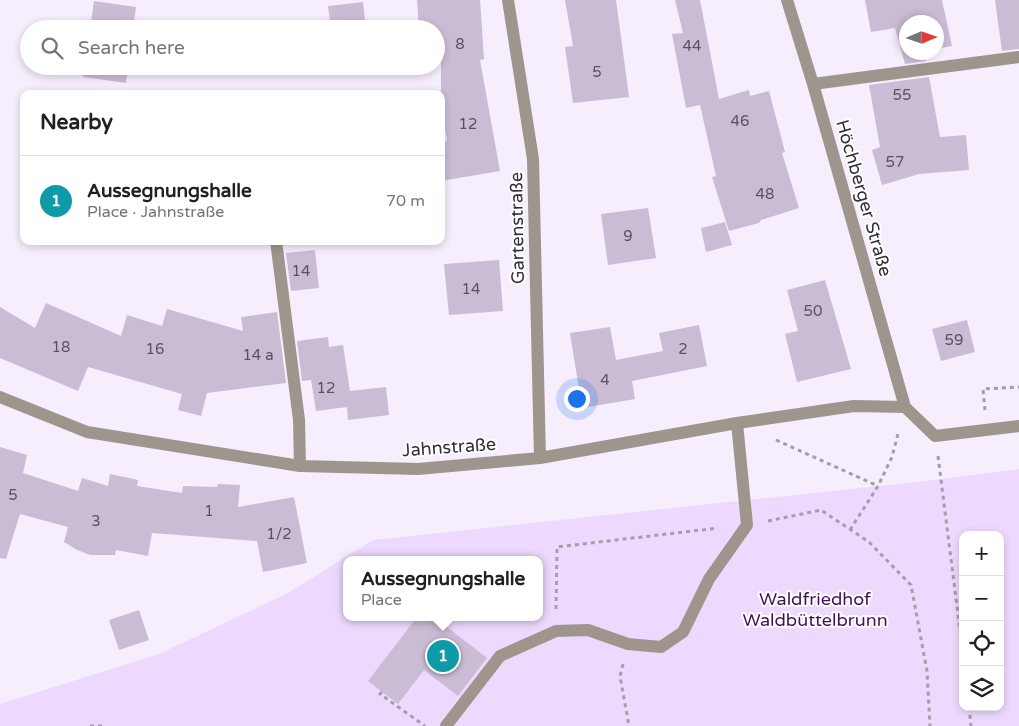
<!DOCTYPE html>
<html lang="en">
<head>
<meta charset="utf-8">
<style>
  :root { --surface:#fff; --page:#f6f6f6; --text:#202124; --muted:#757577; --line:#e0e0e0; --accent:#d93025 }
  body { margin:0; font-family:"Varela Round",sans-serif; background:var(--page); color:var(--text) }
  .controls { position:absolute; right:15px; bottom:15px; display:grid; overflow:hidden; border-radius:10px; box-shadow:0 2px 8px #0003 }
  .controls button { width:45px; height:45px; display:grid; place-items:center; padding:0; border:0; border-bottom:1px solid var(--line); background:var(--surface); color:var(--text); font:25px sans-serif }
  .compass { position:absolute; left:899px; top:15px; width:45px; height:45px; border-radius:50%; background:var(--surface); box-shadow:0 2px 8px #0003; rotate:88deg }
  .you { position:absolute; left:576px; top:398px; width:18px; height:18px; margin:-12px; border:4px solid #fff; border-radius:50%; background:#1a73e8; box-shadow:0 0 0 8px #1a73e833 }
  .badge { display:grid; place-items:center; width:32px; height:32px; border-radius:50%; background:var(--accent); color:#fff; font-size:16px; font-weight:700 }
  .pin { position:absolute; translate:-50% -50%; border:2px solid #fff; box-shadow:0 1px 5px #0006 }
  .popup { position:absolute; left:343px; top:556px; width:200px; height:65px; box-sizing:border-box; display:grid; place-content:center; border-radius:10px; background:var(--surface); filter:drop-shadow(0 1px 4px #0005); font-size:16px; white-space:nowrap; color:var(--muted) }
  .popup b { font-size:19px; color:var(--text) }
  .popup::after { content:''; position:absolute; left:50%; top:100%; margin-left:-10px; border:10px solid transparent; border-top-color:var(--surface) }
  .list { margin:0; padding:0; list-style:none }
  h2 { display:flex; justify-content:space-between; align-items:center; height:65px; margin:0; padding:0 20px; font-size:21px }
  h2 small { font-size:16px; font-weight:400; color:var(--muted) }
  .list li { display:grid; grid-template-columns:32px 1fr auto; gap:15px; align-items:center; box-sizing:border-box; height:90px; padding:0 20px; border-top:1px solid var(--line) }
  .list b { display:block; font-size:19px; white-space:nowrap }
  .list p { margin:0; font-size:16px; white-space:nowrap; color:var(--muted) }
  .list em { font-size:16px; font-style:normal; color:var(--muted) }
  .icon { flex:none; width:28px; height:28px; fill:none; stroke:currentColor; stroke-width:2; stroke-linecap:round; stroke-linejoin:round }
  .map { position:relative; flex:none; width:1019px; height:726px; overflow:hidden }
  .search { position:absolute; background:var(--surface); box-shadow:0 2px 8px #0003; left:20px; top:20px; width:425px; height:55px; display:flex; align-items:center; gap:12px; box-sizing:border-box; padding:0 18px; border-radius:28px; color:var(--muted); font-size:19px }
  .panel { position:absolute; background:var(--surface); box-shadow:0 2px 8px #0003; left:20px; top:90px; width:425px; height:155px; border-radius:10px }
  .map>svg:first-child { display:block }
  .green { fill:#edd9fd; fill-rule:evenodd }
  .building { fill:#cbbcd6 }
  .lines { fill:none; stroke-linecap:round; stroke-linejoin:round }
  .path { stroke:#a49daa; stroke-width:3; stroke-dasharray:4 4; stroke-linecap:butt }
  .minor { stroke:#9e968c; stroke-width:12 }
  .labels { text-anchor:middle; stroke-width:4; stroke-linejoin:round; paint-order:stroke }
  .number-label { font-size:15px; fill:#5a5260 }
  .street-label { font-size:18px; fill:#342e38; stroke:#fff }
  .park-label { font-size:18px; fill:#41115a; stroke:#fff }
</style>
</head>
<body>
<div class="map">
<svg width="1019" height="726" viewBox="0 0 1019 726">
  <rect width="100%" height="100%" fill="#f6edfd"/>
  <path class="green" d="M1019,469v257h-1019v-22l159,-50 129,-61 85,-53 544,-58zM963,535h37v172h-37zM347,560h192v57h-192z"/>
  <path class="building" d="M417,0h63l4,59 -4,1 20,111 -59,10v-39l6,-1 -6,-34v-45l-5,1v-34h-17z
    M565,0h51l13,97 -56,6 -8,-56 8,-1z
    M675,0h25l19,99 30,-9 1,6 19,-5 16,61 -3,1 17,55 -38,12 -2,3 -30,8 -17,-54 4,-1 -16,-71 -14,3 -14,-74 11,-1z
    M865,0h77l10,46 -16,3v-27h-30v30h19l1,9 -21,3 -10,-36 -24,4z
    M995,0h24v49l-17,2z
    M94,1l42,6 -3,22h-43z
    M363,2l3,27h-35l-3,-23z
    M85,66h43l-2,17 -43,-6z
    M929,77l11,60 26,-2 3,35 -50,4 -37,11 -10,-35 8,-3 -11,-62z
    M648,208l8,50 -48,7 -7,-51z
    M725,222l7,23 -26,7 -5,-24z
    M315,250l4,38 -28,3 -5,-38z
    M499,260l4,51 -54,4 -5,-51z
    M825,280l26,89 -54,13 -12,-48 13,-3 -11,-41z
    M46,303l75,33 6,-21 35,11 5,-17 76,22 -2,-14 36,-5 9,71 -79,10 -6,23 -23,-6 4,-16 -94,-27 -10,24 -78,-33v-51l35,21z
    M967,320l8,32 -34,9 -9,-32z
    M699,325l8,41 -75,15 3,18 -53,9 -12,-75 40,-6 6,33 47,-9 -4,-18z
    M328,337l1,10 14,-2 7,46 36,-4 3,28 -41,5 -1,-13 -31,4 -5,-31 -9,1 -5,-40z
    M0,447l27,8 -4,18 55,18 4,-13 26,8 2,-12 28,6 -1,6 45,7 1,-7 34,1 1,-3 22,1 -2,22 56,-10 13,66 -44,9 -6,-31 -105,-8 -4,23 -32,-6 -1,5h-25l-13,-5 -13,-8 4,-15 -48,-13 -14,45 -6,-1z
    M139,610l10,30 -30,10 -10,-30z
    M417,617h17l53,41 -29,38 -34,-26 -26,34 -30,-23z"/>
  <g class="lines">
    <path class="path" d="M985,410l-2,-21 36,-2
      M776,440l102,46
      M938,456l25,198
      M768,521l53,-11 48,32 42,43 16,86 3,55
      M850,530l28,-44 14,-29 7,-27
      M556,609l1,-62 161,-19
      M623,664l-3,12 9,50
      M382,692l-2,2 45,32
      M969,707l2,19
      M90,726h13"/>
    <path class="minor" d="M508,0l25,159 7,299
      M787,0l26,84 92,323
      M813,84l206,-27
      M276,241l23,179 1,46
      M0,397l87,35 213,34 118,3 122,-11 197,-35 117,-17 51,1
      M905,407l30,29 84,-10
      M446,726l54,-70 56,-25 32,-1 40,14 33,3 22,-15 26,-53 38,-54 -10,-102"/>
  </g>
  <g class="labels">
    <g class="number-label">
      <text x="460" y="49">8</text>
      <text x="692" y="51">44</text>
      <text x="597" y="77">5</text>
      <text x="902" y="100">55</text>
      <text x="740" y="126">46</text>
      <text x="468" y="129">12</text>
      <text x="895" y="167">57</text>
      <text x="765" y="199">48</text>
      <text x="628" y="241">9</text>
      <text x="301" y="276">14</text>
      <text x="471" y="294">14</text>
      <text x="813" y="316">50</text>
      <text x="954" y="345">59</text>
      <text x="61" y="352">18</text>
      <text x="155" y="354">16</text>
      <text x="683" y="354">2</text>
      <text x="258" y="360">14 a</text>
      <text x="605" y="385">4</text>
      <text x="326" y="393">12</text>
      <text x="13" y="500">5</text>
      <text x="209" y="516">1</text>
      <text x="96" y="526">3</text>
      <text x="279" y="539">1/2</text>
    </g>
    <g class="street-label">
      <text transform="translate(864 198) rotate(74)" y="6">Höchberger Straße</text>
      <text transform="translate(517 228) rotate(-91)" y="6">Gartenstraße</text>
      <text transform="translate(449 447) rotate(-4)" y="6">Jahnstraße</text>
    </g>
    <g class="park-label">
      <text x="815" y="605">Waldfriedhof<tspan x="815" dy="21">Waldbüttelbrunn</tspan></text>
    </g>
  </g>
</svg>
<div class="controls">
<button>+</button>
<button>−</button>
<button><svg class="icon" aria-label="locate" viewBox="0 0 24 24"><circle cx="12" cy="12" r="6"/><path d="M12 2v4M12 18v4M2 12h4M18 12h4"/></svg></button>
<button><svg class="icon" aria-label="layers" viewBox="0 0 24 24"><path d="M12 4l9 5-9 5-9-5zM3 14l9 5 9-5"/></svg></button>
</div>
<svg class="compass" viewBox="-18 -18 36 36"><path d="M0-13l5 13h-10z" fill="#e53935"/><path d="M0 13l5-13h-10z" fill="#757577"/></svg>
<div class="you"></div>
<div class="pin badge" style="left:443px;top:656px;background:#0f9aa8">1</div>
<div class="popup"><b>Aussegnungshalle</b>Place</div>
<div class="search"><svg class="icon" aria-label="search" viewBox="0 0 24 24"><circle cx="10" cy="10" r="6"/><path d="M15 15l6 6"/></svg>Search here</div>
<section class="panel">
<h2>Nearby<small></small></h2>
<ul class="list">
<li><span class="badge" style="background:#0f9aa8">1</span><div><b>Aussegnungshalle</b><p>Place · Jahnstraße</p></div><em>70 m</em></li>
</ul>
</section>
</div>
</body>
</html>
